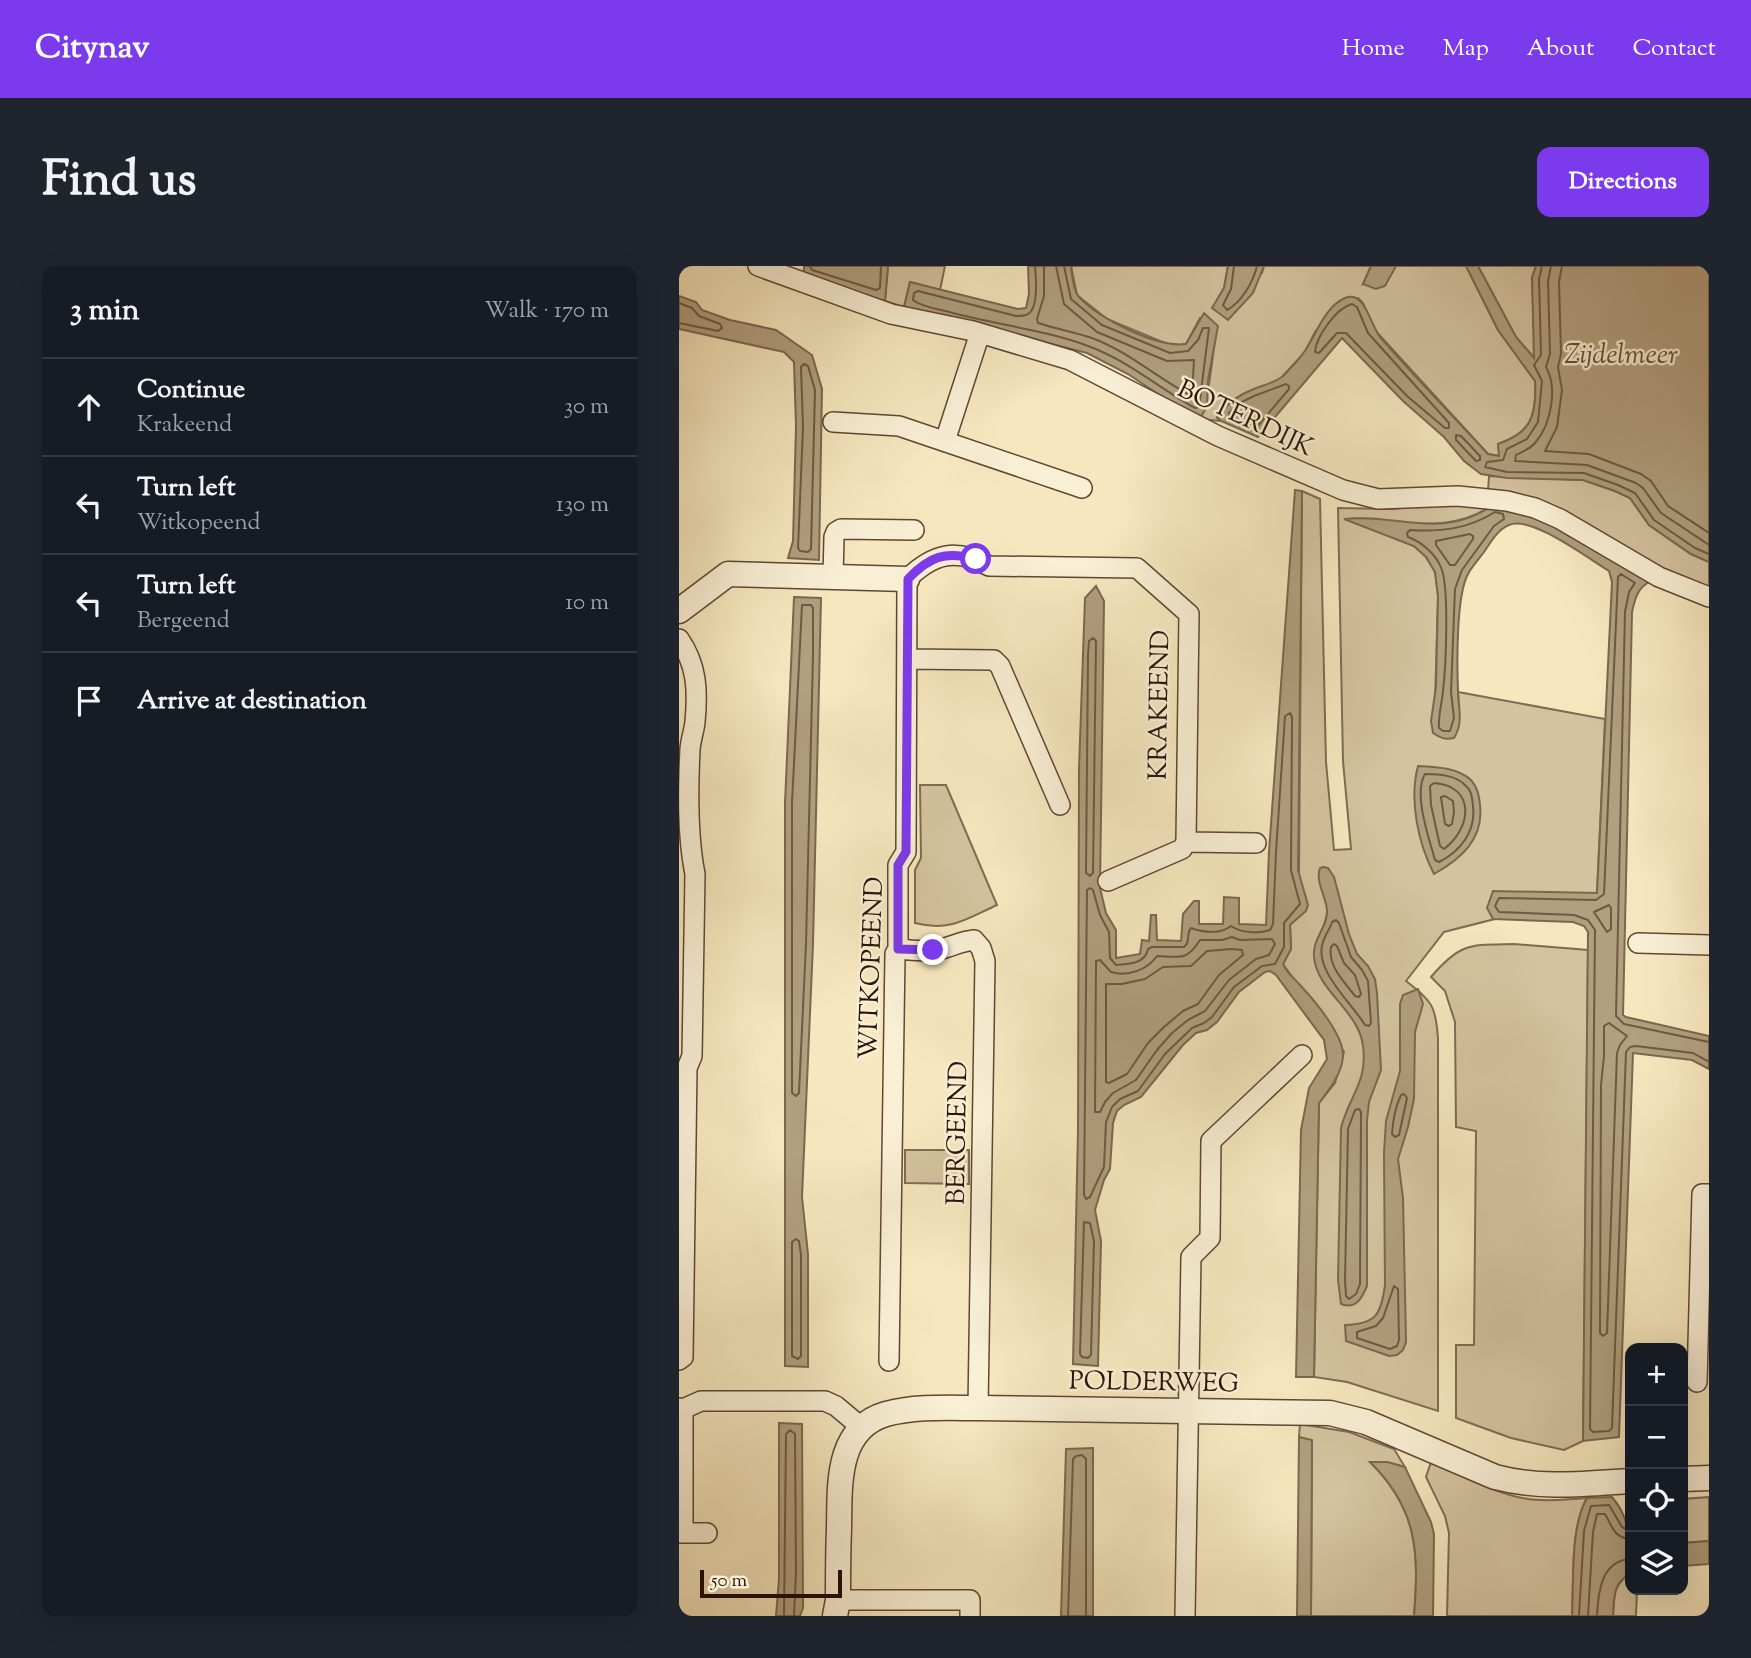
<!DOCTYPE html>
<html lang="en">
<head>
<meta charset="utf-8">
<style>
  :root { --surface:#171b24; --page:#20242c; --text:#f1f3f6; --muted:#9ea1a6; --line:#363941; --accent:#7c3aed }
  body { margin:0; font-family:"Sorts Mill Goudy",serif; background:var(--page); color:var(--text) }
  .controls { position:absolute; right:21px; bottom:21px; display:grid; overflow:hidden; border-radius:14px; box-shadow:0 7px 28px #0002 }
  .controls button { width:63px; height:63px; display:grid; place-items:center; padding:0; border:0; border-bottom:2px solid var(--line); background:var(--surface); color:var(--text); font:35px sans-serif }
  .scale { position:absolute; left:21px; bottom:18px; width:142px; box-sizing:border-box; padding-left:7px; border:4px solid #2c1305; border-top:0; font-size:19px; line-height:24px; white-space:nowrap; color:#2c1305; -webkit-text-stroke:5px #f9efd5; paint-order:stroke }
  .stop { position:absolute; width:21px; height:21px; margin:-16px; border:5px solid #7c3aed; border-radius:50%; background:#fff }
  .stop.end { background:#7c3aed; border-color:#fff; box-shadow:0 2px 7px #0008 }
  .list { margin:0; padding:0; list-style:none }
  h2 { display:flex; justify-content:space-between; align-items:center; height:91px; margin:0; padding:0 28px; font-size:30px }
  h2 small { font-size:23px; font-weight:400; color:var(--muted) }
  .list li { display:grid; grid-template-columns:46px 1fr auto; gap:21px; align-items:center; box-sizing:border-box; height:98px; padding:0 28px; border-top:2px solid var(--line) }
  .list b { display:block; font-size:26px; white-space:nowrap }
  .list p { margin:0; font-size:23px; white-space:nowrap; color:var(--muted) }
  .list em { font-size:23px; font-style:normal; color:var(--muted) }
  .icon { flex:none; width:38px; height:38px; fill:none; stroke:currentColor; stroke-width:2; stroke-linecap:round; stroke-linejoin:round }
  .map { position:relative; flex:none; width:1030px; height:1350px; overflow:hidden; border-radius:14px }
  header { display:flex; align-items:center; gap:42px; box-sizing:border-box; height:98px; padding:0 35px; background:var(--accent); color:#fff }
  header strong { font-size:33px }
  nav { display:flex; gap:38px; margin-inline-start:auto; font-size:24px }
  .intro { display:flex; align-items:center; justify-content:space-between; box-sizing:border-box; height:168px; padding:0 42px }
  h1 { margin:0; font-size:49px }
  .button { padding:18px 32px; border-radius:14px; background:var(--accent); color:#fff; font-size:24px; font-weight:700 }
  main { display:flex; gap:42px; padding:0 42px }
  aside { flex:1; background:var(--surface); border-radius:14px; box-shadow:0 7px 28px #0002 }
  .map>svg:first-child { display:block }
  .green { fill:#d4c39f; stroke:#806b52; stroke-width:2 }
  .water { fill:#b19f7f; stroke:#7c674e; stroke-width:2 }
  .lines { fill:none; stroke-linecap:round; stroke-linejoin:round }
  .shore { stroke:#6e5942; stroke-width:2 }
  .minor-casing { stroke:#5e4833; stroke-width:22 }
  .tertiary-casing { stroke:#5e4833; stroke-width:27 }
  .minor { stroke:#f9efd5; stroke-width:19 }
  .tertiary { stroke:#f9efd5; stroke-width:24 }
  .route { stroke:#7c3aed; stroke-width:9 }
  .labels { text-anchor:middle; stroke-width:5; stroke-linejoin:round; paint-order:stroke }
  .street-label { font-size:26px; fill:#2c1305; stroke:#f9efd5 }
  .water-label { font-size:28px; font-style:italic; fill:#614b36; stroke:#f9efd5 }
</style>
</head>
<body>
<header>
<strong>Citynav</strong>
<nav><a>Home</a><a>Map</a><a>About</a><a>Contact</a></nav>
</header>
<div class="intro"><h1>Find us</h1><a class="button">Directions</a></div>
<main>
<aside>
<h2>3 min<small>Walk · 170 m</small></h2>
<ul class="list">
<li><svg class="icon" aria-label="ahead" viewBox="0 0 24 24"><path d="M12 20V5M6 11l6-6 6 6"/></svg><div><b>Continue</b><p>Krakeend</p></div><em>30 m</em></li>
<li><svg class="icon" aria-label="left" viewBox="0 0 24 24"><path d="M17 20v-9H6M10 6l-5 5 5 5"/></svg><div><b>Turn left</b><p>Witkopeend</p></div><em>130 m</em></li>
<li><svg class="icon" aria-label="left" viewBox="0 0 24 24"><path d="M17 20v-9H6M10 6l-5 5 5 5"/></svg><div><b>Turn left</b><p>Bergeend</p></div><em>10 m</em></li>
<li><svg class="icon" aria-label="arrive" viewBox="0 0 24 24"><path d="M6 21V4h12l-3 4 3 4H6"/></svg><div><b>Arrive at destination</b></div></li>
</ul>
</aside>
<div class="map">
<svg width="1030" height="1350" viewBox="0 0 1030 1350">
  <rect width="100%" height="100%" fill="#f6e7be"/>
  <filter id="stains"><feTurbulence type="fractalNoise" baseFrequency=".00286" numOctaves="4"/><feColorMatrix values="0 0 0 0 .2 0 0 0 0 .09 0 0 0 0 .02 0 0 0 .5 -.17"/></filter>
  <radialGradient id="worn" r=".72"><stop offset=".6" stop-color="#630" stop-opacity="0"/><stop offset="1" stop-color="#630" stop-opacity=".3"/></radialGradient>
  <path class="green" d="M209,0h57l-5,24 -30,-8 -6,25 -19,-6z
    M392,0h157l-4,22 -11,20 49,-35 2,-7h107l-8,18 33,-18h70l32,64 37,51c2,34 -4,52 -37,63l2,12 -12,-2 -115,-126 -10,-25 -5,-5 -24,10 -19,24 -10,20 -24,26 -64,40 3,3 -20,-2c11,-30 12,-62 17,-94l-17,-7 -14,26 -14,2 -65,-27 -30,-24z
    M799,0h58l-4,12 3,81 -19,-22z
    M810,210l94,4 32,11 15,7 19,27 42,29 18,8v30l-221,-101z
    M623,225l18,8 6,263 8,88 17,-1 -8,-88 -5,-253 55,1 38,-4h62c-29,20 -64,21 -99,17 -17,-2 -31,-5 -48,-3l68,27 12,11 9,15 3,24 -3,106 24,3 -1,-13 147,27 -8,174 -153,39 -38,49c26,20 30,25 32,58v372l-91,-29 -33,-5 5,-274 16,-20 9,-31 -61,-88 8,-15 -1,-24 9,-51z
    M241,519h26l51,120c-31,14 -47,27 -82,18v-53l6,-12z
    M835,678l74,6 -5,491 -19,9 -53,-12 -55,-20v-73h18l2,-214 -20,-4 -1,-105 -10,-31 -14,-14c30,-35 39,-32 83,-33z
    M226,884h64v34l-64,-1z
    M621,1158l49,8 45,17 11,18 -18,-5 -16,1c47,47 48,90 43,153h-103l1,-175 -13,-4z
    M752,1196c31,13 63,32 97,37 19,3 40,0 59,-1 -17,29 -13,83 -15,118h-125l2,-83 -4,-17 -19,-39z
    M1030,1231v44l-26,2v-44z
    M951,1308v16h7l-1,26h-23c1,-18 0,-33 17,-42z"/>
  <path class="water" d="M125,0h84l-3,35 -81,-26z
    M349,0h43c1,9 2,24 8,31 21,22 78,51 107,47l18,-31 14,13 -10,54 -1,26 -7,13 -30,-17 -42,-28 -41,-21 -183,-46 6,-25 108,27 8,-1 3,-14z
    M549,0h36l-11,27 -25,27 -16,-12 12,-20z
    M692,0h25l-11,20 -9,3 -13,-5z
    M787,0h12l38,71 18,21 -2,-80 4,-12h173v296l-18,-8 -42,-29 -19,-27 -15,-7 -32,-11 -76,-2 -26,-4 -17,-13 -20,-24 -41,-36 -61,-63 -84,99 -37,-16 -4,-4c9,-13 21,-22 37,-28 9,-4 21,-6 29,-13 7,-7 15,-15 21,-24 12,-16 20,-45 41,-54 20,-8 25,26 35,39 35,40 72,78 108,117l11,2 -1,-12c33,-11 39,-28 37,-63l-37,-51z
    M0,30l17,6 6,8 28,10 46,10 36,25 10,34 -3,171 -31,-2 5,-17 3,-115 -2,-64 -10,-10 -105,-23z
    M616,224l7,1 -4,379 10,35 -2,6 -16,14 1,24 -8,15c4,9 11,14 17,21 14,15 43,49 43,70 0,17 -14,35 -24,48l-5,274h-18l5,-247 8,-42 18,-29 -3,-19 -48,-65 -6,-4 -5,1 -26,20 -22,30 -10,8 -11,3 -13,12 -42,52 -17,8 -7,6 -4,12 -3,46 -6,11 -9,30 6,31 -3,125 -25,-2 5,-234 1,-361 6,-171 11,-12 8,15 -4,287 6,25 10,17v28l24,-4 2,-14 7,1 2,-26h5l1,25 24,1 2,-27 11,-13h5v23h24l1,-27 15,1v26l27,1 3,-73z
    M814,239c56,12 108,47 156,77 -12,7 -14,17 -17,30l-9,403 3,2 83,19v33l-17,-9 -59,-7 -14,384 -36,4 5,-509 -4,-6 -11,-4 -80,-3 -6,-11 6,-17 104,2 15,-311 -3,-11c-20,-12 -78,-56 -100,-46 -12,5 -18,17 -25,27 -5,7 -12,14 -16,22 -12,22 -11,90 -10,117 0,17 6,31 -4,47 -9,2 -14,0 -21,-5l-2,-12 5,-34 2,-91 -3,-24 -9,-15 -12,-11 -70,-27c54,-6 98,22 149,-14z
    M115,331l27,1 -8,346 -11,253 6,57v113l-23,-1v-563z
    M739,500c17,1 39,1 53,14 7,8 8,16 9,25 4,34 -19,54 -46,69 -16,-31 -25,-74 -16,-108z
    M644,601l5,1 6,9 15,57 8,20 11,12 7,13 2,14 4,77 -12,32 -2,19v165c-5,12 -11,24 -26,18l-3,-24 3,-152c8,-32 27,-46 22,-82 -4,-35 -46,-55 -49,-89 -2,-18 14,-30 13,-47 -1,-14 -12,-28 -7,-42z
    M739,723l5,15 -8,28 -1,67 -6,28 -10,32 5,39 3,144 -3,8 -6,5 -8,1 -43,-15 -1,-16c31,-1 36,-10 40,-40l-1,-132 2,-32 14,-50v-67l3,-9z
    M100,1157l23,1 1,184 -3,8h-24l3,-37z
    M620,1171l13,3 -1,176h-14z
    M414,1182v168h-32l5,-167z
    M691,1196h17l18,5 26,55 3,12 -1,82h-19c5,-63 4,-107 -44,-154z
    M933,1231c20,23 18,48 18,77 -17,9 -16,24 -17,42h-41c2,-35 -2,-89 15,-118z
    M1030,1275v23l-26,2v-23z"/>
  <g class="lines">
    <path class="shore" d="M131,0l2,4 64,20 4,-2 1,-22
      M356,0c1,11 4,42 -7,48 -2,2 -9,2 -12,2l-98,-25 -4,2 -1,7c10,8 28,9 40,13 45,12 92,17 135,33 39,14 71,42 107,62l4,-1 10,-79h-6l-5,12 -10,11 -18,2 -68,-28 -31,-26 -7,-33
      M365,0v30l-7,23 1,4c18,6 36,9 54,15 35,13 63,38 96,56l4,-1 2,-33 -27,1 -70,-29 -33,-28 -8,-38
      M555,0l-3,23 -8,16 4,5c15,-8 26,-28 30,-44
      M863,0l-3,13 2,76 -7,10 8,16 -4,41 -11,17 -20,10 -4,11 -16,2 -2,5 22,5 77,1 34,12 17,8 19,27 41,28 14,6
      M872,0l-3,15 2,73 -4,13c12,21 5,58 -11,76 -5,6 -13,9 -19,12l-1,6 72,4 49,18 7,5 18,25 48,32
      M883,0l-3,16 2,72 -3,13 4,23 -5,37 -12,24 44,3 52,20 10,7 17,25 41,27
      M0,37l13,5 7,8 21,8 2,4 -4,3 -39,-8
      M673,38l5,3 11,26 81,90v5h-4l-38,-32 -61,-63h-9l-18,20 -4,-1c1,-15 21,-44 37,-48z
      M125,98l4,2 7,24 -4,159 -3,3 -8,-1 -2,-3 5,-121 -2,-60z
      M607,118l3,2v3l-33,39 -27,-12v-3l9,-9 16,-8z
      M777,169l5,1 19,20v4l-4,1 -20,-21z
      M816,246l8,2 1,5 -10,7 -32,44 -7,19 -4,103 3,26 -4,13h-7l-4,-3c-1,-12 3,-25 4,-37 3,-25 6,-99 -1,-121 -5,-15 -20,-28 -34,-33l-1,-4 3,-3c31,2 58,-1 85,-18z
      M791,268l3,2v3l-18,26h-5l-14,-20v-4z
      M123,339h9l2,3v48l-7,288 -7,149 -3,3 -4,-3v-290z
      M414,372l3,3 -3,232 -3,3 -4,-3 2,-218 1,-14z
      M611,447l2,4 -1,153 9,34 -16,19v24l-9,17 -13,2 -28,21 -22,30 -8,6 -12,5 -27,26 -27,37 -18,8 -8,8 -6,15 -2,45 -14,30 -4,2 -2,-4 3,-305 3,-2 3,2 7,25 9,17 1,26 6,7c13,-1 29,-1 32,-16l4,-2h32c7,-5 2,-14 7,-19 13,5 30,6 40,-2 10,7 28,8 39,4l3,-6 3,-72 9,-136z
      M746,508c14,0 31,1 41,12 6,5 6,12 7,20 3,25 -12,45 -34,56l-4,-2c-6,-22 -22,-66 -10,-86z
      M755,517c42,3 38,45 10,66l-4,-3 -9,-41 -1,-19z
      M766,530l8,5 1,11 -2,12 -3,2 -4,-2 -4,-27z
      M930,639l2,3v21l-4,3 -13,-20z
      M657,654l3,3 12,34 11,13 6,11 3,42 -2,3 -4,-1c-13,-22 -52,-55 -42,-83 2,-7 7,-13 9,-20z
      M553,671l8,3 32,-1 3,5 -6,11 -13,4 -27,21 -24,31 -17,9 -16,13 -15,17 -21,30 -23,13 -8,9 -5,10h-5l1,-151 4,-1 11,12c17,5 36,-2 46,-16 23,1 30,5 43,-16h22z
      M655,678l3,2 7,17 11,12 6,19 -2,3 -4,-1c-11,-15 -27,-29 -24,-49z
      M553,683l10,1 1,5 -24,20 -21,29 -15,7 -19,16 -16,16 -21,31 -18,9 -3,-1v-98h16l23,-5 18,-12 28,-1 16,-15z
      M930,757l18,13 -7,9 -3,8 -10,280 -4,3 -3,-3 1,-248 3,-29v-30z
      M1030,776l-85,-18 -8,-8 9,-404 4,-20 6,-9 -14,-9 -3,3 -14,317 -8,6 -97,-2 -4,8 4,6 75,3 14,5 7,10 -5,499 3,3 16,-1 3,-3 14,-376 4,-5 6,-1 57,7 16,9
      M725,828l3,4 -8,37 -4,2 -3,-3c1,-14 3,-27 9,-39z
      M680,843l2,3 -1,172 -4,10 -7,5 -3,-3 -1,-16 3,-151 7,-19z
      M405,956l6,1 4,18 -3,114 -3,3 -6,-1 -2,-3z
      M117,973l3,2 2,14v101l-3,3 -6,-3v-114z
      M715,1020l4,3 1,51 -2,6 -7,3 -33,-11v-6l19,-6 7,-8z
      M105,1350l2,-182 4,-4 5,4 1,139 -2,43
      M389,1350l5,-157 3,-3 6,-1 4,4v157
      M900,1350l5,-85 7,-25 18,-1 13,22 8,4
      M909,1350l5,-84 4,-18h8c7,12 9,24 25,25
      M918,1350c1,-23 4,-55 33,-57"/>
    <g class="minor-casing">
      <path id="minor" d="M79,0l133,48 82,17 97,29 148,76 125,54 35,9 80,-3 49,5 28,7 25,11 99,58 50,20
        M154,156l66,4 183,62
        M266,175l35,-108
        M154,311l1,-40 2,-5 5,-3 73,1
        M0,373c18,26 19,51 16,83 -1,9 -4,17 -5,27 -2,40 -3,85 5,125l-3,182 -5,12 -4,289 -4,3
        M229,393l86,1 6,6 60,139
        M507,576l70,1
        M959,677l71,2
        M219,683c15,1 32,4 47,-1 10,-3 18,-7 29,-8l7,8 4,13 -7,447
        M210,1095l6,-407 3,-5v-84l8,-13 1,-273c27,-26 49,-31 82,-13l148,2 52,46 -3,228 -4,7 -74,32
        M1018,1116l5,-188h7
        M0,1142l4,1 18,-8h124l11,5 25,21
        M0,1267h28
        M4,1267v-124
        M159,1334h132v16
        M506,1350l6,-359 19,-19 1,-97 91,-86"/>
    </g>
    <g class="tertiary-casing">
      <path id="tertiary" d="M0,345l49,-37 179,5
        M1004,1213l26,-1
        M156,1350l3,-16c0,-23 0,-47 1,-71 1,-42 -4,-100 47,-115 30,-8 62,-6 92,-6l352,5 36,9 129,55c46,12 89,7 135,4"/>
    </g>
    <use href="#minor" class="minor"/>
    <use href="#tertiary" class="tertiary"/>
  </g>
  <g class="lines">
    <path class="route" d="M254,684l-35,-1v-84l8,-13 2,-273c22,-23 37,-28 68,-20"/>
  </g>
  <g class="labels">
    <g class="street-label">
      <text transform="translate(567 151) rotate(25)" y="9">BOTERDIJK</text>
      <text transform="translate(479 439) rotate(-89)" y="9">KRAKEEND</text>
      <text transform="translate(191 702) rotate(-88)" y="9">WITKOPEEND</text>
      <text transform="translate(277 867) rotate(-89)" y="9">BERGEEND</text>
      <text transform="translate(475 1115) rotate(1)" y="9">POLDERWEG</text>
    </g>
    <g class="water-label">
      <text x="942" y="97">Zijdelmeer</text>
    </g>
  </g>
  <rect width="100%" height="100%" filter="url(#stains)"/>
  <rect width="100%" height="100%" fill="url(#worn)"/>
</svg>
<div class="controls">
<button>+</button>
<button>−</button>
<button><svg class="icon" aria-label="locate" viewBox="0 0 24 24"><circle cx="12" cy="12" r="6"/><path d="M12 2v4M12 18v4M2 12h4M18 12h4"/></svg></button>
<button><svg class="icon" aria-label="layers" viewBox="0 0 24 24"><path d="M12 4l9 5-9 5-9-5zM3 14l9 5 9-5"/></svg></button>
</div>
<div class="scale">50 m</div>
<div class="stop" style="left:297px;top:293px"></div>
<div class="stop end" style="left:254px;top:684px"></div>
</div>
</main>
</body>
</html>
